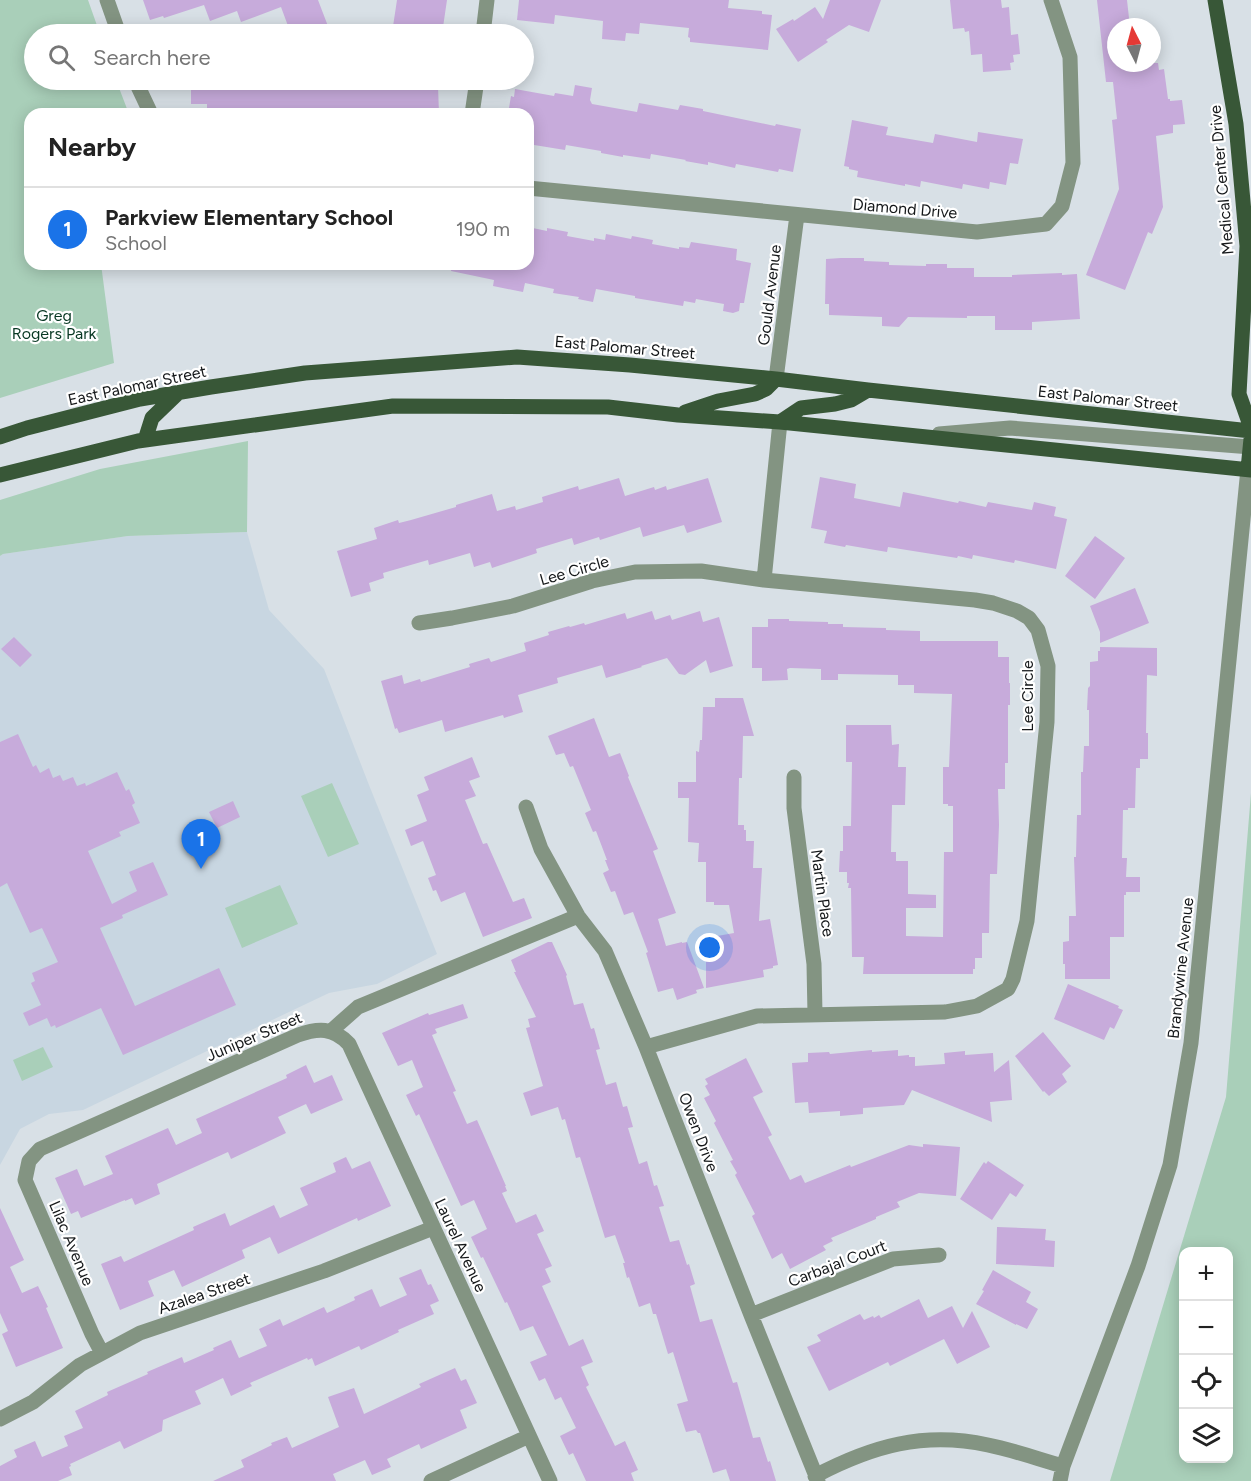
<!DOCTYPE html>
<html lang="en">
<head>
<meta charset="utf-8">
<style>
  :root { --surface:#fff; --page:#f2f2f2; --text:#222; --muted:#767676; --line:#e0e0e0; --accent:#1a73e8 }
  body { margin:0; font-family:Figtree,sans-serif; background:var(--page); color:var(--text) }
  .controls { position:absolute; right:18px; bottom:18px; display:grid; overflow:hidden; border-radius:12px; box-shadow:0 3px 15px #0003 }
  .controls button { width:54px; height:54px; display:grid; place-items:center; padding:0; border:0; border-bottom:2px solid var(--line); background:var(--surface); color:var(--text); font:30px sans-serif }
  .compass { position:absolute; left:1107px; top:18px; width:54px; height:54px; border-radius:50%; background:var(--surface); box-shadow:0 3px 15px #0003; rotate:354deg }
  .you { position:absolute; left:710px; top:948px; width:21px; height:21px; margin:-15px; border:4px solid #fff; border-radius:50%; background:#1a73e8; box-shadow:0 0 0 9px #1a73e833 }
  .badge { display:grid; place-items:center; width:39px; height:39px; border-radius:50%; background:var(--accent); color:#fff; font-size:20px; font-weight:700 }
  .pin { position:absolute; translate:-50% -50px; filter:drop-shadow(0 2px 3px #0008) }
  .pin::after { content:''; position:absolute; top:32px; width:21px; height:18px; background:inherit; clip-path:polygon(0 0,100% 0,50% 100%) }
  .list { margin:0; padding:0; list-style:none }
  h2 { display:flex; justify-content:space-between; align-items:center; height:78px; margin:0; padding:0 24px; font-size:26px }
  h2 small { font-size:20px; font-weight:400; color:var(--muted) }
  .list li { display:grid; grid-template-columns:39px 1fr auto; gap:18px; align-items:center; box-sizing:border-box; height:84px; padding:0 24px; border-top:2px solid var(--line) }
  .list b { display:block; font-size:22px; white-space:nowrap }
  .list p { margin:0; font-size:20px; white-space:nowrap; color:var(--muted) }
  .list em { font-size:20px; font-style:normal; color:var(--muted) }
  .icon { flex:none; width:33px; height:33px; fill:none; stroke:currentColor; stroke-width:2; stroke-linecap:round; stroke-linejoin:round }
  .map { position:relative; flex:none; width:1251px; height:1481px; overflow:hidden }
  .search { position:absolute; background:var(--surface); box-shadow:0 3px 15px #0003; left:24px; top:24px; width:510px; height:66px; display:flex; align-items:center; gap:15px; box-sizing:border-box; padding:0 21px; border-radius:33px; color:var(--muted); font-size:22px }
  .panel { position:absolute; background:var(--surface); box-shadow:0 3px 15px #0003; left:24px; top:108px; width:510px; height:162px; border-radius:18px }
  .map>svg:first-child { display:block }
  .built { fill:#c8d6e1 }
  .green { fill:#a9cfb9; fill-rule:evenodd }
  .building { fill:#c7abdb }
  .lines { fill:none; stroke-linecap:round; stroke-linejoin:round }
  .minor { stroke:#839482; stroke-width:15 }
  .major { stroke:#385737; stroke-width:15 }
  .labels { text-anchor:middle; stroke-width:4.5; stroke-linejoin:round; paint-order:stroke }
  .street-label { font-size:16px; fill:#141719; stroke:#fff }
  .park-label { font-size:16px; fill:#083823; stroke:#fff }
</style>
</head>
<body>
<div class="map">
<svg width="1251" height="1481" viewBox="0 0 1251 1481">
  <rect width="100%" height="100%" fill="#d8e0e6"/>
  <path class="built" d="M247,532l22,78 55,59 45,116 68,169 -60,30 -48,9 -246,117 -34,4 -29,15 -20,36v-609l3,-2 125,-18z"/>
  <path class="green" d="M0,0h88l12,34h-66v46h82l13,34h-99v150h71l13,99 -114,35z
    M248,441l-1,91 -119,4 -125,18 -3,2v-56l100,-31z
    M332,783l27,61 -31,13 -27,-61z
    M1251,793v688h-141l116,-384zM1184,1252h44v206h-44z
    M280,885l18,39 -56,24 -17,-40z
    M43,1047l10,20 -31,14 -9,-21z"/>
  <path class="building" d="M143,0h175l13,34h-40l-10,-27 -40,15 -4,-11 -27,10 -6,-16 -40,13 -1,-2 -13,4z
    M397,0h50l-5,34 -50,-1z
    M519,0h210l-1,8 34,3v3l10,1 -4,35 -78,-8v-4l-2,-1 1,-9 -49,-5 -1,11 -13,-1 -1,8 -23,-2 1,-18 -48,-6 -1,9 -37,-4z
    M830,0h51l-12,32 -20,-7 -23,15 2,2 -30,20 -22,-33 17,-10 1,2 21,-14 8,12z
    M950,0h51l1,8 7,-1 2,28 7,-1 2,20 -7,1 1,7 -4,1 1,7 -28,2 -1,-18 -11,1 -2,-24 -4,1 -1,-4 -11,1z
    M1097,0h30l3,27h-14v36h42l1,7 5,-1 4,30h2v2l12,-1 3,24 -12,1v8l-17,3 7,71 -11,27 -4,-2 -23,58 -39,-15 33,-86 -7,-69 5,-1 -4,-37h-7z
    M191,80h37v1l83,-1 32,1v4l95,1 1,28h-205v-3h-27v-7h-16z
    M575,85l17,3 -2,12 2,4 45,8 2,-9 39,7 2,-5 23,4v2l72,15 1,-2 25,5 -8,43 -14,-3 -1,3 -42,-8 -1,4 -27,-6v3l-23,-4 1,-1 -35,-6 -1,5 -27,-4v2l-22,-4v-2l-35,-6 -1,5 -37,-6v-30h-20l3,-18 3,1 1,-8 39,7 1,-3 18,3z
    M852,120l36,7 -2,8 47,8 2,-9 42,8 1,-10 45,7 -5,25 -8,-1 -4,22 -16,-3 -1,7 -26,-5 -1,5 -41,-8 -1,6 -15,-3v2l-48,-9 1,-6 -9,-2v-2l-5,-1z
    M528,227l19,4v-3l21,4 -1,4 27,5v-3l11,2 1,-6 25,5 1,-3 21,4 -1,4 27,5v-2l10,1 2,-6 46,7 -1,11 15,3 -7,40h-4l-1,8 -6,2 -10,-2 1,-7 -28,-5 -1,4 -11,-2 -1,5 -48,-8v-2l-39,-7 -3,13 -15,-3 1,-2 -26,-4 1,-4 -29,-6 -2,9 -30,-6 1,-6 -43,-9 1,-7h76z
    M841,258h23v3l25,1v3l37,1v-2h21v4h27v9h38v-2l50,-2v2l15,-1 3,45 -48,3v8h-37v-14h-28v2l-59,-1 -9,10 -17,-1v-9l-53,-2v-11h-4l1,-45z
    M820,477l36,7 -2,14 46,9 3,-15 55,11 1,-2 27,6 2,-5 44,8 2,-8 22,5 -2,9 13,3 -11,50 -41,-9 -1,3 -41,-8 -1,4 -14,-3 -1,2 -69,-11 -1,5 -41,-7 -1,2 -21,-4 3,-12 -16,-3z
    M619,478l6,18 29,-9 1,3 11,-4 1,4 41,-12 14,44 -35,11 -3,-8 -41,12 -3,-10 -40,13 -1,-3 -25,8 -2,-7 -36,11 1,4 -45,15 -2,-6 -16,5 -4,-14 -41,12 -1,-5 -45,13 1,5 -15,5 2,8 -20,6 -14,-46 40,-12 -3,-11 24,-8 1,3 12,-3 45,-13v-2l36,-11 5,17 18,-5 1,4 27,-8 -1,-5 36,-11 1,4z
    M1095,536l30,22 -30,41 -30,-23z
    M1135,588l14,35 -49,20v-11l-10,-26z
    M652,611l3,9 15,-5 2,5 28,-9 3,11 16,-5 14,49 -23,7 -4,-13 -21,15 -6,-1 -12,-16 -26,8 1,1 -36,11 -4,-13 -45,13 1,5 -40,12 5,17 -19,6 -1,-3 -58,17 -3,-12 -43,13 -2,-5 -2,1 -14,-48 21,-6 2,9 16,-5 1,3 49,-15 -1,-3 20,-6 2,4 35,-11 -2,-8 25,-8 -1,-3 21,-6 1,1 14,-4 1,2 40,-12 2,6z
    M768,619h21v2l39,1v2h15v3l43,1v2l34,1v10h78v16h11v26h1v22h-2v58h-3v26h-7l1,36 -2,49h-7l-1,59h-7v25h-7v11h-2v5h-110l1,-17h-12l-1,-69h-3l1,-5h-2v-11h-8l1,-21h3v-25h8l1,-64h-6v-37h45l1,20 7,-1 -1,23h8l-1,38h-13l-1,47h5v9h12v33l28,1v13h-30v28l37,1 1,-85h9v-46h-5v-2h-5v-37h6l3,-73 -38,-1v-8h-16v-10l-60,-1v6h-17v-11l-31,-1 -3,1 1,11 -26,1v-13h-10v-41h16z
    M14,637l18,18 -12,12 -19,-18z
    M1100,647l57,1v28l-10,-1 -1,58h2v26h-8v9h-4l-1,40h-7v2h-5l-1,48h5l-1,19h14v15h-14v3h-2v42h-14v42h-45v-15h-2v-22l6,-1v-25h7l-2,-59h2l1,-42h4v-43h2l1,-26h5v-36h-2l1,-22 2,-2v-24l8,-1v-10h2z
    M715,698h28l11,38h-11l-1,42h-3l-1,47h6v5h2v11h8l-1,27h9l-3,53 11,-2 8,46 -5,1v2l-10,2 1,7 -58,11v-50l28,-5 -5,-28h-15v-3h-8v-40h-8l1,-19 -11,-1 1,-44h-11v-16h18v-31l3,1 1,-12h2l1,-33h12z
    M594,718l15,39 11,-4 9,23 -1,1 30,72 -5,2 23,62 -18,6 8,27 16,-4v1l5,-1 17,46 -8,2 1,3 -20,7 -4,-12 -15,4 -12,-39 2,-1 -15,-40 -9,3 -9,-24 -4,1 -8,-19 6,-3 -4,-10h2l-11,-29 -3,1 -8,-19 6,-3 -18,-44 -3,1 -6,-14 -8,2 -8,-19z
    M18,734l15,33 3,-2 4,8 9,-5 4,10 7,-3 3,6 10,-4 4,9 8,-3 1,3 31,-14 9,19 3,-2 6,14 -3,2 8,18 -21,9 2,4 -33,15 24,53 25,-13 -8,-19 24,-10 15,33 -46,20 1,3 -23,10 35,78 84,-38 17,37 -113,50 -22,-47 -45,20 -1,-3 -4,2 -4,-9 -18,8 -6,-13 18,-8 -10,-22 4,-2 -3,-8 26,-11 -16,-34 -12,5 -23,-50 -7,4v-145z
    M472,757l8,20 -11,4 7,15 -11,4 18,44 4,-1 26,59 11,-4 8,20 -49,19 -18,-45 -24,10 -5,-12 -3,1 -5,-13 8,-3 -13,-34 -12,5 -6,-16 22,-9 -10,-26 12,-5 -5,-13z
    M233,801l7,16 -23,11 -8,-16z
    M548,942h4l15,33 -1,1 8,29 9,-2 8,26 3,-1 6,21 -4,1 10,35 10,-3 7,25 4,-1 6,21 -5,1 11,36 8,-3 7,25 3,-1 7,21 -5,1 11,35 9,-2 8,25 2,-1 6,20 -5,2 10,36 12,-3 21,64 4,-1 16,56 7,-1 8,25 2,-1 6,20h-46l-4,-12 -13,4 -13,-40h-2l-2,-3 -10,2 -9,-28 11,-3 -15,-49 -5,2 -12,-40h-3l-3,-11 -11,4 -10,-30 -2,1 -4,-15h2l-10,-28 -10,3 -25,-81 -4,1 -11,-39 -3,1 -4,-13 -27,9 -8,-23 20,-7 -17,-58 4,-1 -2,-8 8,-2 -22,-45h2l-5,-12z
    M1068,984l51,22 -1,2 5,2 -9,19 -4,-2 -6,13 -50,-21z
    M463,1004l5,14 -33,11 2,4 -5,2 24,56 -3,1 14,32 10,-4 29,66h-1l2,5 -5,2 14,30 20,-9 8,17 -7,3 15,32 -7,3 6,13 -9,4 27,60 14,-7 10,23 -12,5 8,18 -3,2 29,59 10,-5 13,29 -7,3 3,8h-48l-13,-28 -4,2 -9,-19 16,-8 -15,-31 -6,3 -10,-22 -6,3 -9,-19 17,-7 -14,-29 -13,5 -13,-29 -2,1 -22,-46 -2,1 -10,-21 16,-8 -13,-29 -13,6 -42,-92 -3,2 -10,-21 17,-8 -11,-27 -14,6 -16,-33 46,-20 1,2z
    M1043,1032l28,34 -9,8 5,8 -18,14 -5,-5 -1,1 -28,-36z
    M872,1050v2l26,-2v6l11,-1v2h6v9l30,-2 -1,-11 21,-2v4l28,-2 1,19 15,-12 3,40 -22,2 2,20 -80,-32 -8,15 -41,3v6l-23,2v-5l-31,2 -1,-11 -13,1 -3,-40 16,-1v-9l21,-1 1,2z
    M746,1058l17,34 -10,5 19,38 -4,2 22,43 11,-5 4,8 45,-18 1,2 58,-22 14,2v-3l37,3 -4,49 -37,-3 -22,9 3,5 -24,10v2l-45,19 2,3 -10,5 3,4 -36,19 -8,-16 -10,6 -20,-43 3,-2 -20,-39 2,-2 -7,-12 3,-1 -19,-37 2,-2 -12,-23 6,-3 -5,-9 3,-2 -3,-5z
    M306,1065l8,18 18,-8 11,25 -32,14 -5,-10 -28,13 8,16 -55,26 -3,-7 -71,32 3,10 -25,11 -3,-7 -7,3v-1l-44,18 -3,-7 -7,3 -16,-36 22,-9 7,17 29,-12 -8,-18 63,-28 8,17 26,-12 -6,-14 91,-41 -1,-3z
    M346,1157l6,12 18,-8 21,45 -33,15 -1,-3 -79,36 -8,-17 -28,13 3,8 -63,29 -8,-17 -26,11 6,15 -34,14 -19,-46 20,-8 3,6 70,-32 -1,-3 32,-14 5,13 44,-21 6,13 28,-13 -8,-17 36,-16 -3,-9z
    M988,1161l36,24 -8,12 -6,-4 -18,27 -32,-21 24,-37 2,2z
    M0,1208l24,52 -14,7 12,26 16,-7 10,21 -2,1 17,40 -47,19 -14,-33 6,-3 -8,-18z
    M997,1227l49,2 -1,11 10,1 -1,26 -58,-3z
    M421,1269l7,16 3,-1 8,17 -9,4 4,9 -36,16 1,2 -38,18 -2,-4 -44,20 -3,-8 -4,2 -1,-2 -57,25 2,3 -21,10 -8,-18 -28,13 6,13 -38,16 -1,11 -38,18 -4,-8 -50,23 1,2 -2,1 3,8 -14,6h-58v-15l17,-9 -3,-7 21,-9 7,16 26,-11 -4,-10 19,-8 -8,-17 33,-16 -1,-3 41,-18 -1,-2 35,-15 2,6 30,-13 -1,-2 18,-8 8,18 28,-12 -8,-17 21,-10 3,7 41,-19 3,6 28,-13 -1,-3 18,-8 8,18 27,-12 -8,-17z
    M993,1270l38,22 -5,10 12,7 -11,20 -11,-5v1l-40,-21 8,-13 -2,-1z
    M919,1299l9,19 24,-12 11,22 9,-17 18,36 -33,17 -13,-25 -54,27 -2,-4 -59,29 -22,-44 14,-6 -4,-6 43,-21 4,6 9,-4 1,2 5,-3 2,3z
    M455,1368l6,13 5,-2 11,24 -17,7 7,18 -46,21 -2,-5 -32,15 4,8 -19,8 -7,-15 -32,14 3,7h-123l31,-14 -3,-7 31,-15 -1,-2 16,-6 5,11 47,-21 -11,-30 26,-9 10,26 57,-27 -2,-3z"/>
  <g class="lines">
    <path class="minor" d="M107,0l12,34
      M483,34l4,-34
      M135,80l16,34
      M472,114l5,-34
      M528,188l449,44 69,-8 16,-18 11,-43 -3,-106 -19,-57
      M776,379l21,-164
      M939,434l71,-6 241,19
      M764,580l16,-158
      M419,623l33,-5 61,-12 79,-25 43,-9 66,-1 63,9 211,20 18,3 24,8 12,7 9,12 10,36 -1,56 -20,199 -14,58 -5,10 -31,17 -32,6 -188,4 -111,31
      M794,777v31l20,156 1,50
      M526,807l15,42 37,67 27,35 41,96 105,268 67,166
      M331,1031l27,-24 220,-91
      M751,1315l142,-56 46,-4
      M102,1353l-10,-19 -67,-154 4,-19 11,-12 258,-114c20,-7 35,-8 51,9l201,437
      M0,1419l33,-17 47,-37 60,-32 184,-62 109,-43
      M815,1476c57,-30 109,-45 173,-31 25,5 50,14 75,21
      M431,1481l98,-45
      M1060,1481l3,-15 75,-200 32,-101 21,-122 57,-574"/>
    <path class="major" d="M1215,0l21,124 11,122 -8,148 12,34
      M685,412l33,-11 37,-7 11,-5 10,-10
      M780,422l21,-14 34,-4 16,-4 17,-10
      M0,437l27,-9 113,-29 71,-12 94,-14 212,-16 113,8 146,14 92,11 383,41
      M145,440l7,-22 26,-25
      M1248,469l3,-30
      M0,475l138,-34 255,-35 215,1 70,8 102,7 471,48"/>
  </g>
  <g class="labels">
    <g class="street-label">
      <text transform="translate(1221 180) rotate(-95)" y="6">Medical Center Drive</text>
      <text transform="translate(905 208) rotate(5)" y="6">Diamond Drive</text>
      <text transform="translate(769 295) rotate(-83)" y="6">Gould Avenue</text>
      <text transform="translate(625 347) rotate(5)" y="6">East Palomar Street</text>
      <text transform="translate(137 385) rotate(-12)" y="6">East Palomar Street</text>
      <text transform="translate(1108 398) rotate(6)" y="6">East Palomar Street</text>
      <text transform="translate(574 570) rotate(-16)" y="6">Lee Circle</text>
      <text transform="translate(1027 696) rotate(-90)" y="6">Lee Circle</text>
      <text transform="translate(823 893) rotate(82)" y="6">Martin Place</text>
      <text transform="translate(1180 968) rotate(-84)" y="6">Brandywine Avenue</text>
      <text transform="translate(254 1036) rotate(-23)" y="6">Juniper Street</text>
      <text transform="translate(699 1132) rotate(69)" y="6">Owen Drive</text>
      <text transform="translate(72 1243) rotate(67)" y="6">Lilac Avenue</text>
      <text transform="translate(461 1245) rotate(65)" y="6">Laurel Avenue</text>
      <text transform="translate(837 1263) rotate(-21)" y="6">Carbajal Court</text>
      <text transform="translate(204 1293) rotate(-19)" y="6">Azalea Street</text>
    </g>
    <g class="park-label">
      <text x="54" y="321">Greg<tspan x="54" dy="18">Rogers Park</tspan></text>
    </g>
  </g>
</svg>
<div class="controls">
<button>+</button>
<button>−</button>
<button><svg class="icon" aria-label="locate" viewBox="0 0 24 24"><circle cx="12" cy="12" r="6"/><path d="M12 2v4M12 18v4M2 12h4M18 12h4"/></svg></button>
<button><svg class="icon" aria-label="layers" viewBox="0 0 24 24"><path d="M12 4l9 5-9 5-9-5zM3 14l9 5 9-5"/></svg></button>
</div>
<svg class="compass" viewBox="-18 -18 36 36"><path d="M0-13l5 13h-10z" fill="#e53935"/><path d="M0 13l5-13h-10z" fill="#767676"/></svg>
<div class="you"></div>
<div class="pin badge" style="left:201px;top:869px">1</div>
<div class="search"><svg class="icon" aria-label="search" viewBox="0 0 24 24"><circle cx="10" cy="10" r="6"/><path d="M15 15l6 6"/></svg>Search here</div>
<section class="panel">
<h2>Nearby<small></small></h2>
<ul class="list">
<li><span class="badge">1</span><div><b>Parkview Elementary School</b><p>School</p></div><em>190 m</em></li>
</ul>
</section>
</div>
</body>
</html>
